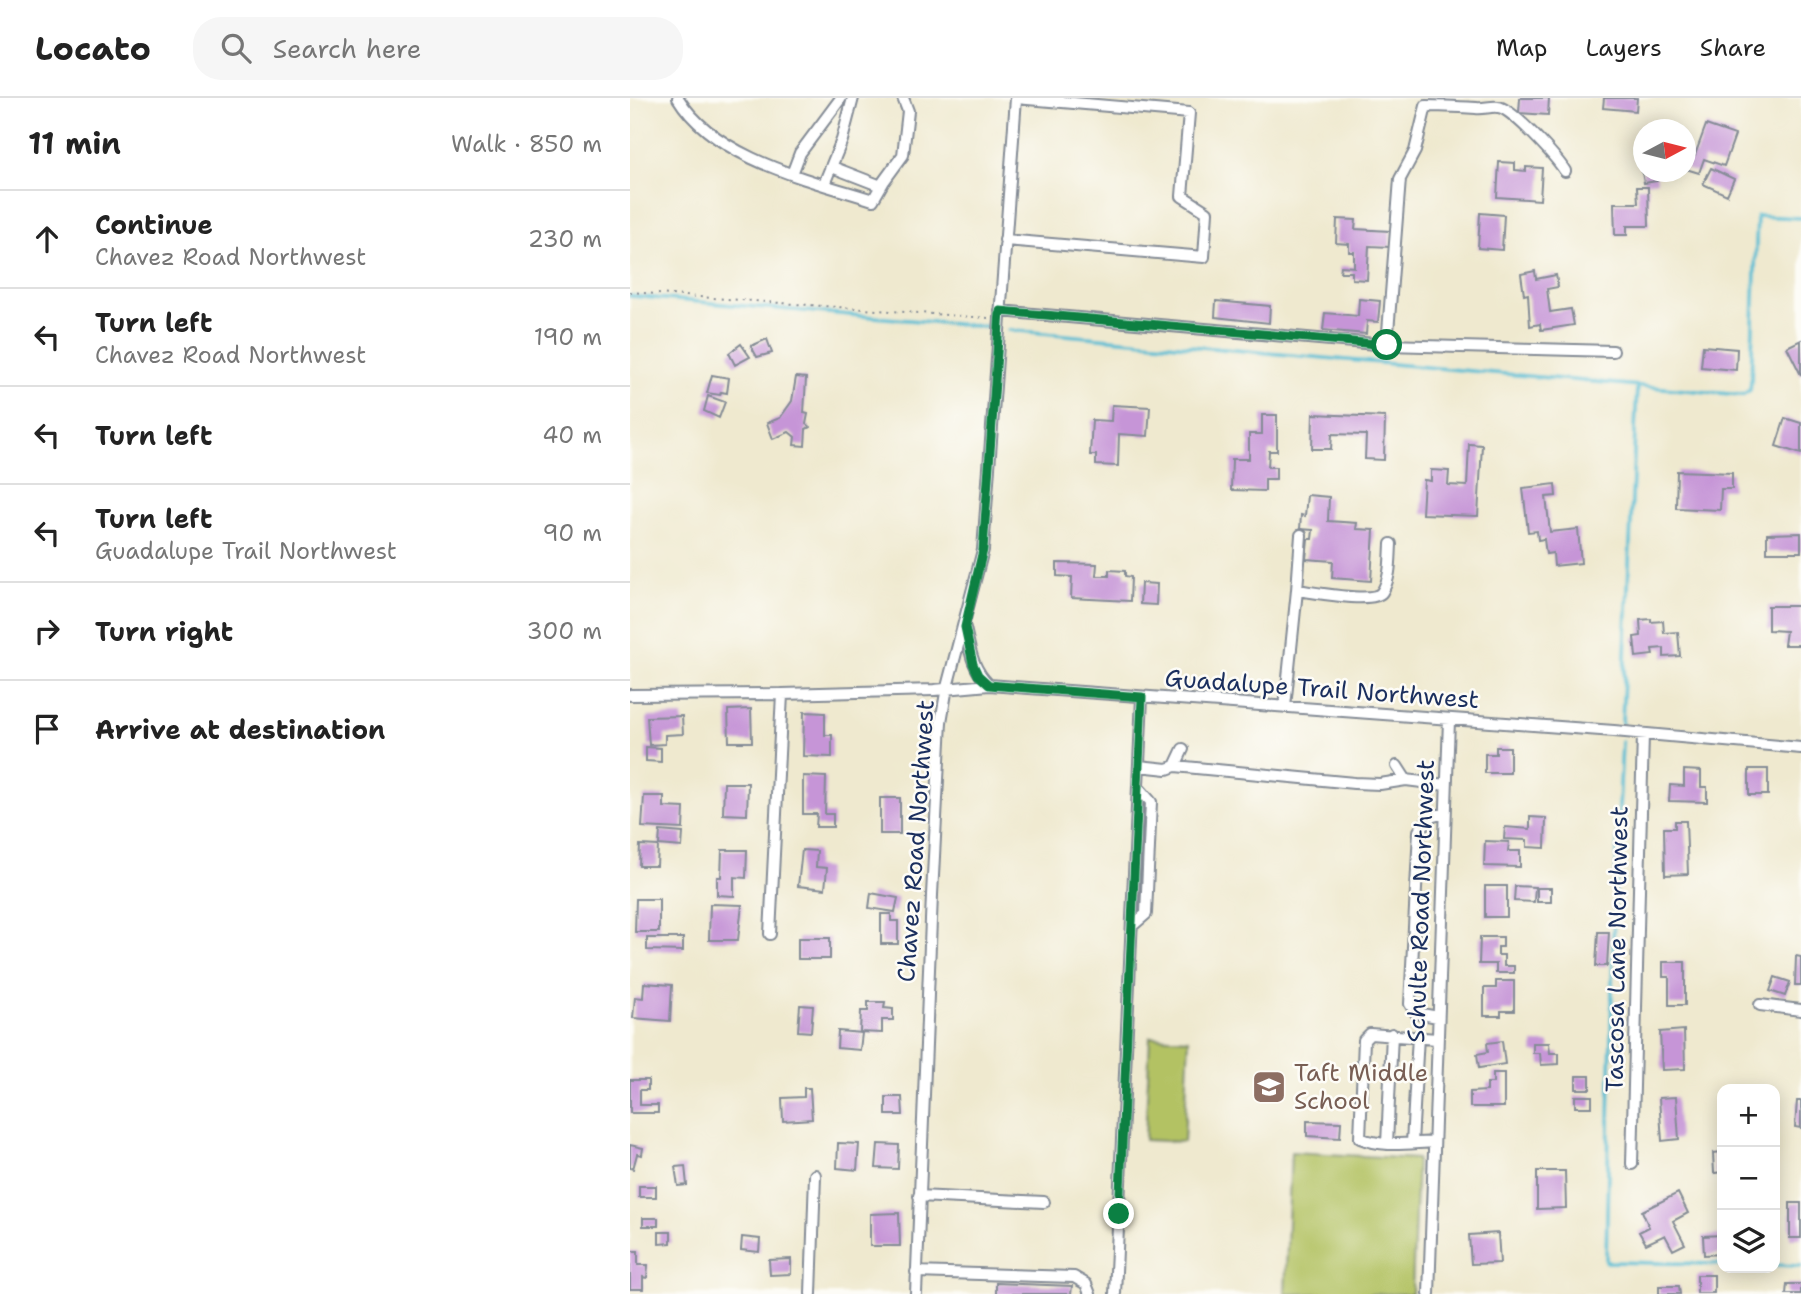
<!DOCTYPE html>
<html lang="en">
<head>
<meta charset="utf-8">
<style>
  :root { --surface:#fff; --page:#f6f6f6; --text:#222; --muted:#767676; --line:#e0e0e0 }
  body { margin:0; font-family:"Shantell Sans",sans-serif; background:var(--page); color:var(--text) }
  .controls { position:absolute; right:21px; bottom:21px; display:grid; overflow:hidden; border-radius:14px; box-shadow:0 4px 18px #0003 }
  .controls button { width:63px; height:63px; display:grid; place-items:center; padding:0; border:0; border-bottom:2px solid var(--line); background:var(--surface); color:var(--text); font:35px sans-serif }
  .compass { position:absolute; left:1003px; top:21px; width:63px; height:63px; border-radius:50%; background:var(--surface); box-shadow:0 4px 18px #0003; rotate:83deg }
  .stop { position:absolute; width:21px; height:21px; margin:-16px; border:5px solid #0b8043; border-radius:50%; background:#fff }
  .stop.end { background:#0b8043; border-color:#fff; box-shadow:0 2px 7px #0008 }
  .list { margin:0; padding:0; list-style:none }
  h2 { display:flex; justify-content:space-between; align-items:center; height:91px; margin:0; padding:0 28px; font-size:30px }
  h2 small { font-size:23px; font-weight:400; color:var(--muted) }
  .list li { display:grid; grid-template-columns:46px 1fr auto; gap:21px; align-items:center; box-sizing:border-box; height:98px; padding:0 28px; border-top:2px solid var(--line) }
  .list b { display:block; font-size:26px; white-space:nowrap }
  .list p { margin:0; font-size:23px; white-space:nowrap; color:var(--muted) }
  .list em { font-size:23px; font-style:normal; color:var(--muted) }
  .icon { flex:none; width:38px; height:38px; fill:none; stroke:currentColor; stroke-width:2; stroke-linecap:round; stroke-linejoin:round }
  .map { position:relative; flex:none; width:1171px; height:1196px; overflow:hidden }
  header { display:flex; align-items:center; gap:42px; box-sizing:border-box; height:98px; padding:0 35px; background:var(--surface); border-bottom:2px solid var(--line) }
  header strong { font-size:33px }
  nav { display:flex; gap:38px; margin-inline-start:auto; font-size:24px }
  .search { width:490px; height:63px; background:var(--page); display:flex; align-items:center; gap:18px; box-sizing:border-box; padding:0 24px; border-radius:28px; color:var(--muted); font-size:26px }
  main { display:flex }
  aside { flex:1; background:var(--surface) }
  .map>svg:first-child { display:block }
  .green { fill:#b3c264; stroke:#677861; stroke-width:2 }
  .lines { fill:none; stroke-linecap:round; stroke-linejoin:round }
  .stream { stroke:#56bdd4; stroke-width:3.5 }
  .building { fill:#c695d7 }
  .minor-casing { stroke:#858c96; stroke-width:14 }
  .path { stroke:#858c96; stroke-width:2; stroke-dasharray:2 5; stroke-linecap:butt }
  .minor { stroke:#fff; stroke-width:10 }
  .route { stroke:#0b8043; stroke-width:9 }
  .labels { text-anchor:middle; stroke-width:5; stroke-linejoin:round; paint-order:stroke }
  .street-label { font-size:24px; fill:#1b2f5e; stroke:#fdfcf7 }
  .education-label { font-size:24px; fill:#785e54; stroke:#fdfcf7; text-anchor:start }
</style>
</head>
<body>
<header>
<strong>Locato</strong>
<div class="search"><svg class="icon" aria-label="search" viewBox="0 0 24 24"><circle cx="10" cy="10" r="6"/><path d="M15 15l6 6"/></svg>Search here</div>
<nav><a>Map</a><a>Layers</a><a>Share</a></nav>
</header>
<main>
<aside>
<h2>11 min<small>Walk · 850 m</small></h2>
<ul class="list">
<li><svg class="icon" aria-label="ahead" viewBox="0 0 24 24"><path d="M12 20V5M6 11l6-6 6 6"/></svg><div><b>Continue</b><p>Chavez Road Northwest</p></div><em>230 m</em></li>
<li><svg class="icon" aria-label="left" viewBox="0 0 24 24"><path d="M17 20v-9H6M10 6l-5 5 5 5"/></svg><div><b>Turn left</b><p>Chavez Road Northwest</p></div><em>190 m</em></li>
<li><svg class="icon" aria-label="left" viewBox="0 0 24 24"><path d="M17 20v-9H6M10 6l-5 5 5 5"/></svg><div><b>Turn left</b></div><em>40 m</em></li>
<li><svg class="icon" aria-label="left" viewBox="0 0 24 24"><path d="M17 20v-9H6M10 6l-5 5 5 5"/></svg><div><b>Turn left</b><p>Guadalupe Trail Northwest</p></div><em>90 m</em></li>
<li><svg class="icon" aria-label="right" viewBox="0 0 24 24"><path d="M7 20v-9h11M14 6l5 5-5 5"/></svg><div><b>Turn right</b></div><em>300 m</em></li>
<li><svg class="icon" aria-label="arrive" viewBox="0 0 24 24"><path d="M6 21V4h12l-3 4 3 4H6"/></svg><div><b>Arrive at destination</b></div></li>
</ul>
</aside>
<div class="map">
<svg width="1171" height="1196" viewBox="0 0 1171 1196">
  <rect width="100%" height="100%" fill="#fdfcf7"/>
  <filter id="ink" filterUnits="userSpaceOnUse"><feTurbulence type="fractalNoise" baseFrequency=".0143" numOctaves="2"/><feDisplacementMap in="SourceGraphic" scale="14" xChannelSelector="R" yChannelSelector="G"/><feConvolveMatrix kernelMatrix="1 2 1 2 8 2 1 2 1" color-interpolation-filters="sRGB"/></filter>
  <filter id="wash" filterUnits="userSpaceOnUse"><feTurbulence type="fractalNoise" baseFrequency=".00686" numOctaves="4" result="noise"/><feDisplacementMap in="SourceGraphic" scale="28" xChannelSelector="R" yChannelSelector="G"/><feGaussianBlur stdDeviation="1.57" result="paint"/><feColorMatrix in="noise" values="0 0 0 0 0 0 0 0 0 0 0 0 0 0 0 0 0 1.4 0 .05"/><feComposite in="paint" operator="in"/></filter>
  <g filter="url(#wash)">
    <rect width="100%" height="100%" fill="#efe9cf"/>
    <path class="green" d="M520,939l39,2 -5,103 -39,-2z
      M661,1054l126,7 -5,135h-127z"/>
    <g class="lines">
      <path class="stream" d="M0,198l360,31
        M379,232l733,65 8,-5 1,-9 6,-165 44,2
        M992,625l15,-337
        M992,644l-9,200 -7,320 116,2
        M1145,1167l26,1"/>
    </g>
    <g id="blocks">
      <path class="building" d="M890,0h29l-1,17 -29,-2z
        M974,0h33l-1,13 -33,-3z
        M1076,27l29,10 -11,31 -20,-7 -5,14 -13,-4v-12l1,-5 8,3z
        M869,64l16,1v7l11,1v-4l16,1 -2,32 -43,-3z
        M1081,70l23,11 -7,16 -24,-11z
        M1012,74h14l1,9 -13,2z
        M1007,89h11l1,39h-22v9h-12l-1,-32h24z
        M850,115l24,2 -2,35 -24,-2z
        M707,121l19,1 -1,9 35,2v16l-21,-1 -2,34 -15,-1v-7h-12l1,-6 13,1v-15h-5v-8l-13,-1z
        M905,173l1,8 20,-4 2,12 -11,2 3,23 21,-3 3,16 -33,5 -1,-6 -10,2 -2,-32 -4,1 -3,-21z
        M729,201l21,2 -2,21 -11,-1 -1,13 -43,-4 2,-17 33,3z
        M586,203l54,5 -1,17 -54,-6z
        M137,241l5,14 -15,4 -6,-11z
        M1171,242v35l-14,-28z
        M111,246l9,13 -15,8 -6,-12z
        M1073,248l34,3 -1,21 -35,-3z
        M82,277l17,3 -2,15 -6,-1 -1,3 -13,-2z
        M166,279l10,1 -2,35 4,1 -2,10 4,3 -4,2 -1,17 -11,-1 1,-8 -6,-5 -16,7 -6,-16 13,-5 12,-17z
        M78,298l17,6 -6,16 -15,-7z
        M482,307l38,2 -2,29 -29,-2 -1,32 -22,-1v-10h-6l2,-35 19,1z
        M683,316l72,3 -1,43 -19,-1 1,-24 -34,-1 -1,15h-19z
        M632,317h15v36h-8l-1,16h8v12h-11v12l-34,-1 1,-31h17v-25h13z
        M1155,320l16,5v31l-25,-8z
        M839,346l13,1 -4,71 -56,-2 2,-34 7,1v-11l18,1 -1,14 19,1z
        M1047,373l55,2v16h-11l-1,21 -44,-2z
        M925,386l1,12 -10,1 4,35 28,-3 3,34 -27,3 -1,-13 -7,1 -2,-15 -6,1 -1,-9 -9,1 -5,-44z
        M677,397l22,2 -1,24 29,2 -1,6 18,1 -3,51 -39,-3 1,-17 -27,-2 2,-20h4l1,-9 -13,-1 1,-14 4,1z
        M1171,435v19h-34v-18z
        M427,465l40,1 -1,12h13v-6l16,1v5l6,1 -1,24 -59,-3 1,-21 -15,-1z
        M511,485l16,1 -1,21 -16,-1z
        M1138,508h32l1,39h-17l2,-14 -18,-1z
        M1021,521v3l12,-1 1,12 14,-1 2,24 -16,1v-9l-12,1 1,6 -17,2 -2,-20 7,-1 -1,-16z
        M121,611l1,33h-23l-1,-32z
        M174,614l21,1v22h7v22l-29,-1z
        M52,618l1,18 -18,1v9l-16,1 -2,-28z
        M16,649l15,1v14l-15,-1z
        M866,649h14v26h-25v-19h11z
        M1119,671h19v26h-19z
        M1054,672l17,1v16h6v15l-38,-1 1,-16 14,1z
        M173,678l23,1 -1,37h8v13h-17l1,-13h-14z
        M94,685h24l-1,32 -24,-1z
        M14,698h20v11l20,1 -1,21 -41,-2z
        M250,700h20v36h-20z
        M900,719l16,1 -1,30 -18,-1v-7l-23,-1 1,-12 25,2z
        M1045,723h11l2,53 -23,1 -1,-47h11z
        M30,733l23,2 -1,14 -23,-2z
        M855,743l24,1 -1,9h12v16l-36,-1z
        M10,747l18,1 -1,20h-18z
        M92,752h25l-1,28 -12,-1v19l-17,-1v-18h4z
        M172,752l15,1 -1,16 11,1 -2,21 -27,-3z
        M855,788h22v31h-22z
        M885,788l20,1 -1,15 -20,-1z
        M907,790h14v14h-14z
        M241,795l27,5 -3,14 -26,-4z
        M6,801h23v33h-24z
        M80,806l32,1 -4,35h-29z
        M251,816h10v7h7v23h-17z
        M968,834h11l-2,34h-11z
        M850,839h23v10h-5v8h6v11h10v7h-18v-9h-17z
        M17,840h36v13l-36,-1z
        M168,840h32v21h-32z
        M1166,858l5,1v28h-6z
        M1033,864h22v43h-16v-28h-6z
        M1145,879l15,5 -5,14 -15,-5z
        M866,883h18v30h-13v5h-17v-28h12z
        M14,885l28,2 -2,36 -37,-3 2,-21 8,1z
        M238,904h17l-1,6 9,1v11h-11v13l-22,-1 1,-21h7z
        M170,907l13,1 -2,26 -13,-1z
        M1054,932l1,39 -23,1 -2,-38z
        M208,933l24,2 -2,17 -23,-2z
        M872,943l3,23 -26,4 -2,-14 11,-2 -1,-9z
        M903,945h16l1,10h9v11l-18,1 -1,-12h-7z
        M863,975h11v34h-34v-15l17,-1v-8h6z
        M946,978h14v13h-14z
        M0,982h18v10h-8v15h18v8h-28z
        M174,990h6l2,31 -29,2 -1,-23 22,-1z
        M945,998h17v11h-17z
        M256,999h16l1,18h-17z
        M1046,999l3,42 -17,2 -3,-43z
        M1167,1003h4v27l-6,-1z
        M677,1023l34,1 -1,16 -33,-2z
        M208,1045l21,1 -2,26 -20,-2z
        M248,1046l21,1 -1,24 -22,-1z
        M0,1047l13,3 -1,7 -5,-1 -4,15 -3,-1z
        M1092,1054v20l-8,1 -1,-20z
        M55,1068l2,19 -9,1 -3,-19z
        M907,1073h28l1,37 -29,1z
        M9,1088h17v11h-17z
        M1048,1095l10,20 -15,8 12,23 -12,6 -8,-15 -19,9 -7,-12 10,-5 -7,-16z
        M1160,1105h11v35h-11z
        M269,1115l1,33h-30v-32z
        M13,1120h15v8h-15z
        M29,1134h12v11l-12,1z
        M868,1135l2,30 -29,1 -2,-29z
        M1092,1137v19l-18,1 -1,-19z
        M112,1139l18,2 -1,13 -18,-2z
        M0,1153h8v14h10l-1,13 -4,-1v12h-13z
        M161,1161v15l-21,1 -1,-15z
        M1067,1177h17v18h-17z
        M366,1185l76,3 -1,8h-75z
        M1157,1186h14v10h-15z
        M1029,1188h20l1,8h-21z"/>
    </g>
  </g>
  <g filter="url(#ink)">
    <use href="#blocks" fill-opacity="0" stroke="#858c96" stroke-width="2"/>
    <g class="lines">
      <g class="minor-casing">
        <path id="minor" d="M48,0c37,61 132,82 195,102l11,-19 19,-26 5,-44 -5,-13
          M202,69l49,19
          M162,76l8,-21 41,-55
          M194,86l18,-44 11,-42
          M375,142l199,17 3,-45 -25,-16 7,-83 -173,-15
          M370,213l387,34 226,6
          M757,247l13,-166 15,-28 11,-45c16,0 33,1 50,2 7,1 15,-2 22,-1 14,1 58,50 67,64
          M667,492l4,-55
          M335,530c5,22 7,41 24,57
          M0,597l152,-1 152,-4 55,-5 625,46 187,17
          M655,609l12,-117c16,2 77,14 85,2 9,-14 8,-32 9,-48
          M509,668l28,3 8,-3 8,-17
          M545,668l179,17 26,1 26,-4
          M767,668l9,14 40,5
          M502,828l14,-12 5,-112 -13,-15
          M140,836l12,-240
          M1130,907l41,5
          M808,919l-22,-4 -6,-9 9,-173 11,-14 15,-4
          M804,1044c-25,1 -50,6 -74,-4l4,-98 6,-6 67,5
          M782,1045l6,-107
          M757,1046l5,-110
          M1002,1066l11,-430
          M289,1098l125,6
          M286,1174l158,5 12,7 4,10
          M181,1196l4,-119
          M286,1196l16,-399 9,-173 6,-35 36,-137 33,-452
          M485,1196l27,-597
          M799,1196l20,-574"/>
      </g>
      <path class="path" d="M0,194l358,26"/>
      <use href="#minor" class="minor"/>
    </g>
  </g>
  <g class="lines" filter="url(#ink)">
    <path class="route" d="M489,1116l23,-517 -153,-12 -11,-10 -5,-11 -8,-37 18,-77 17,-239 387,34"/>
  </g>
  <defs>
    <g id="school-square" transform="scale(1.75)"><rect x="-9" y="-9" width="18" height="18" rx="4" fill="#8d6e63" stroke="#fdfcf7"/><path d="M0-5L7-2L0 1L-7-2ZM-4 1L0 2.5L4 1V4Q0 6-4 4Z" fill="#fff"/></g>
  </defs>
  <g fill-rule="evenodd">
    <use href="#school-square" x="639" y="989"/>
  </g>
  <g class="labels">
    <g class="street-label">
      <text transform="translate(692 591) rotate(4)" y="8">Guadalupe Trail Northwest</text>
      <text transform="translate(286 743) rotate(-86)" y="8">Chavez Road Northwest</text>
      <text transform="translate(791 803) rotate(-88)" y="8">Schulte Road Northwest</text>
      <text transform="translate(987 851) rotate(-89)" y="8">Tascosa Lane Northwest</text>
    </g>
    <g class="education-label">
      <text x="664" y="983">Taft Middle<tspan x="664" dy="28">School</tspan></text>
    </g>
  </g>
</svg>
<div class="controls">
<button>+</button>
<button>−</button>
<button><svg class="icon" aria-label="layers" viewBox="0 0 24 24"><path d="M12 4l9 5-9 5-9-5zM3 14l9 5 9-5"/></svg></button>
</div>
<svg class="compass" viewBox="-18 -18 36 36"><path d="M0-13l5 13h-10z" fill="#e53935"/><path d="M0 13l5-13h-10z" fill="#767676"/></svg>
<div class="stop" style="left:757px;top:247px"></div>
<div class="stop end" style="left:489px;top:1116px"></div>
</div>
</main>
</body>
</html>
